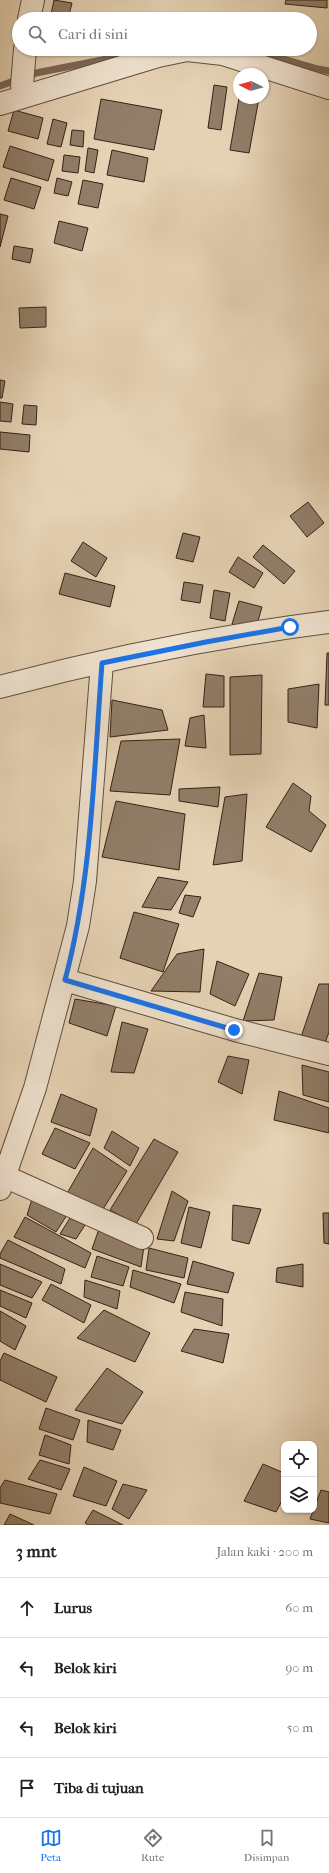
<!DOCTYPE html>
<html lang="id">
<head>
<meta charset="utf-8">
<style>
  :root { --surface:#fff; --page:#f6f6f6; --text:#202124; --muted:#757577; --line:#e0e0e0; --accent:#1a73e8 }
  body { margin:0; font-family:"IM FELL French Canon",serif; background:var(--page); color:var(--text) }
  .controls { position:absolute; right:12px; bottom:12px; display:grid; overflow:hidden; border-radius:8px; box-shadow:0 1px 3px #0004 }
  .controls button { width:36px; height:36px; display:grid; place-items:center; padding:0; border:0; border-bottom:1px solid var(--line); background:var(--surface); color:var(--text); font:20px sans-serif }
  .compass { position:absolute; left:233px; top:68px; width:36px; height:36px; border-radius:50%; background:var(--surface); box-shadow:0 1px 3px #0004; rotate:276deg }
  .stop { position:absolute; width:12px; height:12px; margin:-9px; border:3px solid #1a73e8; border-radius:50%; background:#fff }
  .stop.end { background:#1a73e8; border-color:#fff; box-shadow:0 1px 4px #0008 }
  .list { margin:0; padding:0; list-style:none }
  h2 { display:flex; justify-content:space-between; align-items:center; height:52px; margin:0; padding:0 16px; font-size:17px }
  h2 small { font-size:13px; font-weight:400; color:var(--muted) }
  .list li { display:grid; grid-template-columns:26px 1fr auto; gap:12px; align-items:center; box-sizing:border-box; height:60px; padding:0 16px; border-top:1px solid var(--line) }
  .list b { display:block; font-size:15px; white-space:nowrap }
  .list em { font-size:13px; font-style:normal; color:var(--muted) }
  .icon { flex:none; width:22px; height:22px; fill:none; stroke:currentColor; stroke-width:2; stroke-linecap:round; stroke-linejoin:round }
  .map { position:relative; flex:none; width:329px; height:1525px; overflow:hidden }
  .search { position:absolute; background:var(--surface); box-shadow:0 1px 3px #0004; left:12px; right:12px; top:12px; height:44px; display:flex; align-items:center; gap:10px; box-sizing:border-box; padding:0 14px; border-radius:22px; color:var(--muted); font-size:15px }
  .sheet { height:292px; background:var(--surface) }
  nav { display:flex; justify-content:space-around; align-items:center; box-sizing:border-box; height:56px; border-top:1px solid var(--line); background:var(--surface); font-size:11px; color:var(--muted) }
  nav a { display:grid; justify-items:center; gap:2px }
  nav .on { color:var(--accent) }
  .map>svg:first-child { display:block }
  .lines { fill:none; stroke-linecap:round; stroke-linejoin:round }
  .stream { stroke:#7b6755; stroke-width:7 }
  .building { fill:#917e69; stroke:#352117 }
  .minor-casing { stroke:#614e3e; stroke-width:24 }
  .minor { stroke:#efe2cf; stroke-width:22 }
  .route { stroke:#1a73e8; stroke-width:5 }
</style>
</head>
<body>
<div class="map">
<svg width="329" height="1525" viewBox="0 0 329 1525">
  <rect width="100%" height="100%" fill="#e6d3b5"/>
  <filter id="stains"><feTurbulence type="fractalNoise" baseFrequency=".005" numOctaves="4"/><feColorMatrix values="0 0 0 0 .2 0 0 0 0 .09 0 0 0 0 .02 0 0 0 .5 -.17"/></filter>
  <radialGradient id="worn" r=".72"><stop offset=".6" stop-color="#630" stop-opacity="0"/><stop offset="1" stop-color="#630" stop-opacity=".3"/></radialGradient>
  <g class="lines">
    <path class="stream" d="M248,49l70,20 11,2
      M0,86l36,-13 76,-15 30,-9"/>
  </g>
  <path class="building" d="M54,0l18,3 -4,16h-18z
    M286,0h41v8l-42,-4z
    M214,85l13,2 -6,43 -13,-2z
    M239,98h20l-10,55 -19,-3z
    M101,99l61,11 -8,40 -60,-11z
    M14,110l29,8 -5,21 -30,-8z
    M53,119l14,4 -6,24 -14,-3z
    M72,130l12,1 -1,16 -13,-2z
    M10,146l44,14 -6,21 -45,-14z
    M88,148l10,2 -4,23 -9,-2z
    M112,150l36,8 -4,24 -37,-7z
    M64,155l16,2 -2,16 -16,-2z
    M11,178l30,9 -7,22 -30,-9z
    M57,178l15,4 -4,14 -14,-3z
    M83,180l20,4 -5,24 -20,-4z
    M0,214l8,2 -8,31z
    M59,221l29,7 -6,23 -28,-8z
    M14,246l19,3 -3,14 -18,-4z
    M46,307v20l-26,1 -1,-20z
    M0,380l5,1 -3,17h-2z
    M0,402l13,2 -2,18 -11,-1z
    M24,405l13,1 -1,19 -14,-1z
    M0,432l30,3 -1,17 -29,-3z
    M308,502l16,21 -17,14 -17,-21z
    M183,533l17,4 -7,25 -17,-4z
    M83,542l24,16 -11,19 -25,-16z
    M263,545l32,26 -11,13 -31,-27z
    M238,557l25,16 -9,15 -25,-16z
    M65,573l50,13 -5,21 -51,-13z
    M184,582l19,3 -3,18 -19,-3z
    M214,590l16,3 -5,28 -15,-3z
    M239,601l23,6 -7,24 -23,-7z
    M327,653h2v52h-4z
    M206,674l18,2v31h-21z
    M262,675l-1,79 -31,1v-78z
    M319,684l-2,44 -29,-6v-33z
    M112,700l50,10 6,20 -58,7z
    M204,715l2,33 -21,-2 5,-28z
    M180,739l-10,56 -60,-4 11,-50z
    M293,783l18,13 -2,15 17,14 -15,27 -45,-25z
    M220,787l-2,20 -39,-6v-12z
    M247,794l-5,67 -29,4 12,-68z
    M116,801l69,13 -6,56 -77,-13z
    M158,877l30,5 -17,28 -29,-3z
    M185,895l16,2 -8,20 -14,-4z
    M134,912l45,12 -16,48 -43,-14z
    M204,949l-4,43 -49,-1 26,-37z
    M217,961l32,13 -14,32 -25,-12z
    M259,973l23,4 -8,43 -31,1z
    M319,984h10v48l-5,14 -23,-9z
    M75,999l41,7 -9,30 -38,-13z
    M122,1022l26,7 -14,44 -23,-1z
    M228,1056l21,4 -7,34 -24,-12z
    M302,1065l27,7v30l-26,-7z
    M279,1091l50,17v25l-55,-13z
    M61,1094l36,15 -7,27 -39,-14z
    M55,1128l35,15 -15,26 -33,-15z
    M112,1131l27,17 -9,18 -26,-18z
    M154,1139l24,13 -42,72 -26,-14z
    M93,1148l34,23 -29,46 -33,-20z
    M172,1191l16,10 -14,40 -17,-2z
    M33,1196l34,19 -11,17 -29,-17z
    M233,1205l28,4 -12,35 -17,-4z
    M189,1207l21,5 -9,36 -20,-5z
    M323,1213h6v31l-5,-1z
    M25,1217l66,36 -6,15 -71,-31z
    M70,1218l15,7 -9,14 -16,-5z
    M99,1229l45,17 -3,21 -49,-18z
    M8,1240l57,29 -4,15 -61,-26v-4z
    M149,1248l39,10 -4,20 -38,-8z
    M97,1256l32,11 -6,19 -32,-9z
    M193,1261l41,12 -6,20 -41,-9z
    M0,1264l42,18 -10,16 -32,-13z
    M303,1264v23l-27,-5 1,-14z
    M133,1270l48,14 -7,19 -44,-16z
    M85,1280l35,11 -3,18 -33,-12z
    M51,1284l40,21 -7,18 -42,-23z
    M0,1290l32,13 -6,15 -26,-12z
    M185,1292l38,7 -1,27 -41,-14z
    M104,1310l46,23 -15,29 -58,-24z
    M0,1311l26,15 -11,24 -15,-9z
    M194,1329l35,5 -6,29 -42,-12z
    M4,1353l53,24 -11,25 -46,-22v-19z
    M107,1368l36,24 -21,32 -47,-14z
    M46,1408l34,12 -7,20 -34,-11z
    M88,1420l33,10 -8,20 -26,-8z
    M45,1435l26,10 -2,19 -30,-9z
    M40,1460l30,9 -9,21 -33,-11z
    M263,1464l21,9v24l-8,15 -32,-11z
    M84,1467l33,14 -11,25 -33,-10z
    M5,1480l52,14 -7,20 -50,-11v-15z
    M123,1484l24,6 -18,29 -17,-10z
    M321,1490l8,2v31l-19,-4z
    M93,1510l30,15h-35l-3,-2z
    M10,1514l24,11h-30z"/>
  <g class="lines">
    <g class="minor-casing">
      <path id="minor" d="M29,19l4,-19
        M23,96l-1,-11 3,-36
        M0,104l158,-48 29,-6 36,4 106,34
        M0,687c108,-29 219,-51 329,-65
        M65,980l170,50 94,24
        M4,1176l138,62
        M0,1189l35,-101 43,-162 7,-45 17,-218"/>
    </g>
    <use href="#minor" class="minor"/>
  </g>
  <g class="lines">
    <path class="route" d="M234,1030l-169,-50c27,-101 29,-212 37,-317l104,-21 84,-15"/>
  </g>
  <rect width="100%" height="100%" filter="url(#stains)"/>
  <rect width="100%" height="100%" fill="url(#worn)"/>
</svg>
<div class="controls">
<button><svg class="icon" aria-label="locate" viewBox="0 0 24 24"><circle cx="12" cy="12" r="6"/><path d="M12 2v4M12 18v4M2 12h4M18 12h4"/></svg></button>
<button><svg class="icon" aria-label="layers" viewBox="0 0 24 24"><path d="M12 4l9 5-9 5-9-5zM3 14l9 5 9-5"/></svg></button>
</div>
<svg class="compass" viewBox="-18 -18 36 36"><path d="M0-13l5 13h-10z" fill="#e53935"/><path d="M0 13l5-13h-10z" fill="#757577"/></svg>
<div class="stop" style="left:290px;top:627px"></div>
<div class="stop end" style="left:234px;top:1030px"></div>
<div class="search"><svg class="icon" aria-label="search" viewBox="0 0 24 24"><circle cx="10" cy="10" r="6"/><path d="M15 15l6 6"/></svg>Cari di sini</div>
</div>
<section class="sheet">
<h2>3 mnt<small>Jalan kaki · 200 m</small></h2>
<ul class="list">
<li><svg class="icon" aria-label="ahead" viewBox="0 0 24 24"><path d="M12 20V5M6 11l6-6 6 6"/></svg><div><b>Lurus</b></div><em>60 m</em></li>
<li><svg class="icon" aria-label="left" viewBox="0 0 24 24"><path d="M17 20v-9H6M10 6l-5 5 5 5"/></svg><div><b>Belok kiri</b></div><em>90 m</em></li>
<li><svg class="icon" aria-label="left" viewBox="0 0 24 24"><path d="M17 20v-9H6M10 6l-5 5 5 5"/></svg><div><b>Belok kiri</b></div><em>50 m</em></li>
<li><svg class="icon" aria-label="arrive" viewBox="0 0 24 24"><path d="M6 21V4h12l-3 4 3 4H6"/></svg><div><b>Tiba di tujuan</b></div></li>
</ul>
</section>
<nav>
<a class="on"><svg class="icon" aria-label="map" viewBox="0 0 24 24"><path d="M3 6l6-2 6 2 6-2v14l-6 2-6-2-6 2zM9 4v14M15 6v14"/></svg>Peta</a>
<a><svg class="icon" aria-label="directions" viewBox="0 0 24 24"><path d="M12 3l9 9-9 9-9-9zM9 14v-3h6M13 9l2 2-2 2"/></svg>Rute</a>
<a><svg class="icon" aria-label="saved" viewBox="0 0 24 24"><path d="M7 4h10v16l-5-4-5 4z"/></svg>Disimpan</a>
</nav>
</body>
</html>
